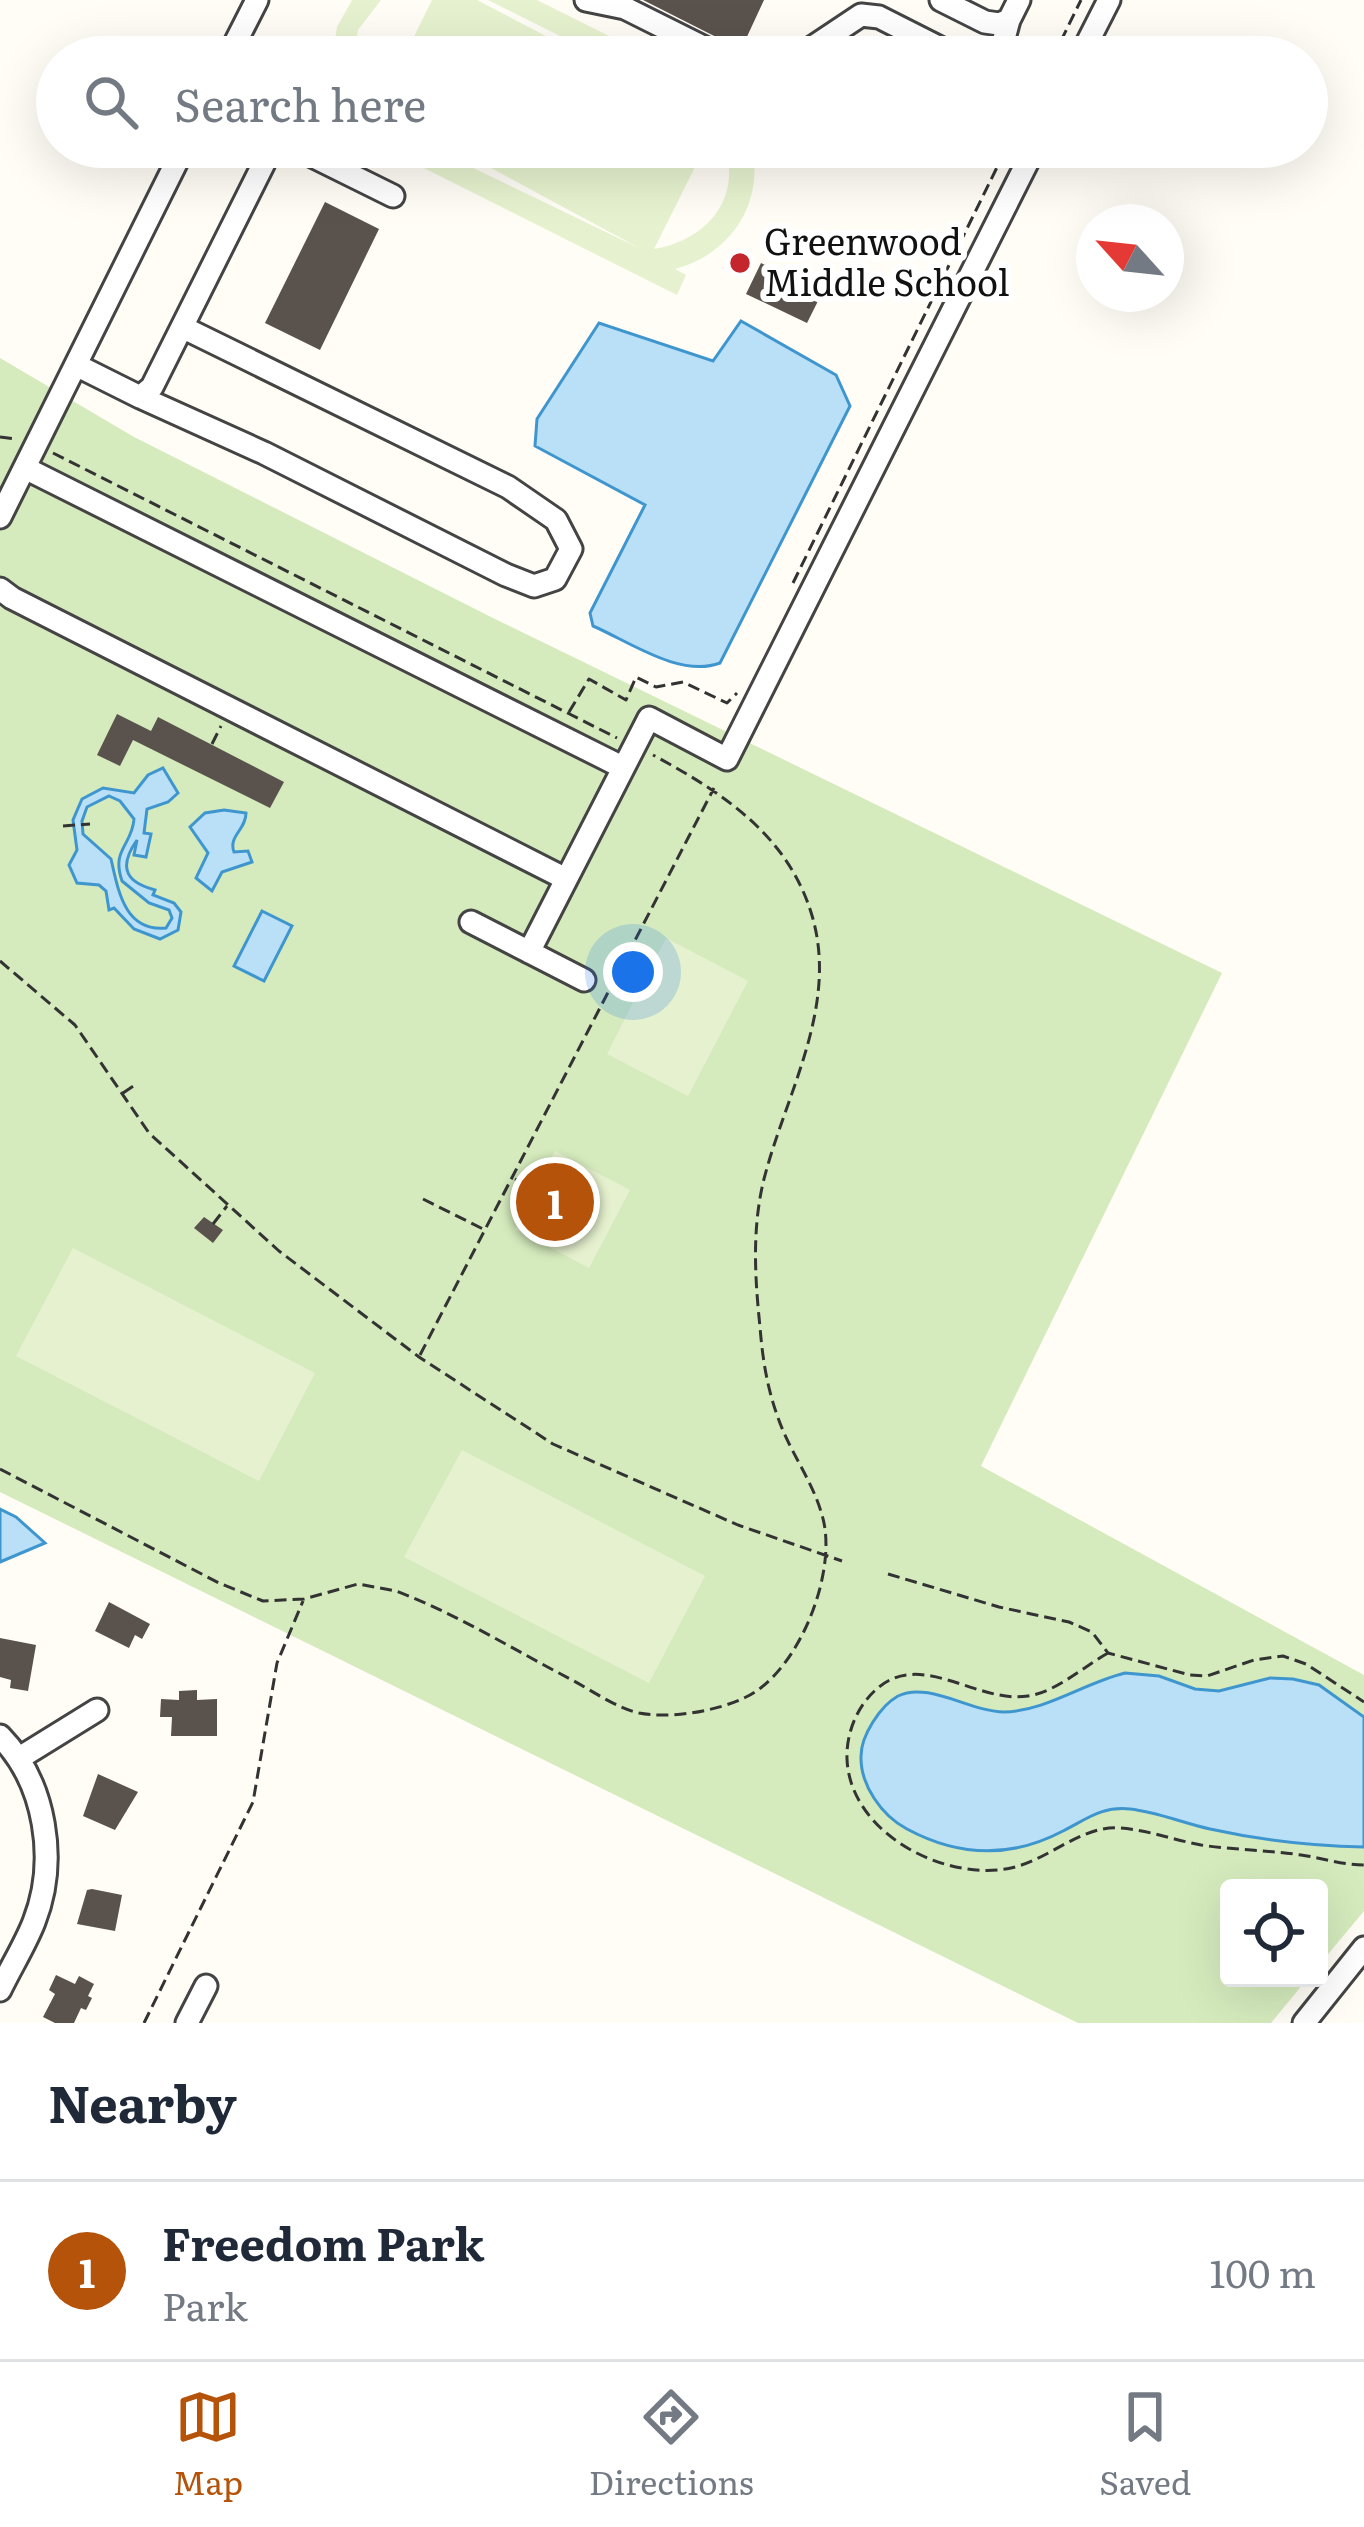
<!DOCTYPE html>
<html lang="en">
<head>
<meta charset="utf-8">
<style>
  :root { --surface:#fff; --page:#f2f2f3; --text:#1f2937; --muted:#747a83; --line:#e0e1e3; --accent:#b45309 }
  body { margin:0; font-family:Literata,serif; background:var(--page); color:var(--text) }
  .controls { position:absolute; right:36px; bottom:36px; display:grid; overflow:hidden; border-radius:12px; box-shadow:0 12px 48px #0002 }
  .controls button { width:108px; height:108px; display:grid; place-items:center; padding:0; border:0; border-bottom:3px solid var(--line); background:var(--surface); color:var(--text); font:60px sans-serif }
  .compass { position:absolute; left:1076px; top:204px; width:108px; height:108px; border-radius:50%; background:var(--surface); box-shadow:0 12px 48px #0002; rotate:297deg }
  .you { position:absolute; left:633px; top:972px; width:42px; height:42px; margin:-30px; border:9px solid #fff; border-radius:50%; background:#1a73e8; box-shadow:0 0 0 18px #1a73e833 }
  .badge { display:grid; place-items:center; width:78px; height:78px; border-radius:50%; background:var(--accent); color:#fff; font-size:39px; font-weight:700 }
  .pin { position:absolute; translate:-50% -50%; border:6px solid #fff; box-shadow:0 3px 12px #0006 }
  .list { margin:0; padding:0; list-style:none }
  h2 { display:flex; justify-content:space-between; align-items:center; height:156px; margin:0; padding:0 48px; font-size:51px }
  h2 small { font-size:39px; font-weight:400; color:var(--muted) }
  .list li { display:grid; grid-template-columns:78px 1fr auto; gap:36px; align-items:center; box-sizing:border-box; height:180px; padding:0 48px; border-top:3px solid var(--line) }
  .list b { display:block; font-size:45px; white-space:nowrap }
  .list p { margin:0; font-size:39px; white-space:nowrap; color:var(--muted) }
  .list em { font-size:39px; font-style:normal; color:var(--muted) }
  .icon { flex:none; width:66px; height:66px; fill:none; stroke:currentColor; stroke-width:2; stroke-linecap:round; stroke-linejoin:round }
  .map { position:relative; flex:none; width:1364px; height:2023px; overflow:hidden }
  .search { position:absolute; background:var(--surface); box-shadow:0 12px 48px #0002; left:36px; right:36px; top:36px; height:132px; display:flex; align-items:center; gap:30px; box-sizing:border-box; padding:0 42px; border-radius:66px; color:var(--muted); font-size:45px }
  .sheet { height:336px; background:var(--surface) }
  nav { display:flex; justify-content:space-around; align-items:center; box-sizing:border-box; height:168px; border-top:3px solid var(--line); background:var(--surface); font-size:33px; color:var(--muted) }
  nav a { display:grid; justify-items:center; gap:6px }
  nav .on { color:var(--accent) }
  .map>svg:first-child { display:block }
  .green { fill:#d5ebbd }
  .pitch { fill:#e6f2cf }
  .water { fill:#b9e0f7; stroke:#3f96cf; stroke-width:3; fill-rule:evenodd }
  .building { fill:#5a524d }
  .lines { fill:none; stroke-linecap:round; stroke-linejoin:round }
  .minor-casing { stroke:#444; stroke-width:27 }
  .path { stroke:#333; stroke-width:3; stroke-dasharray:12 6; stroke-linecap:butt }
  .minor { stroke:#fff; stroke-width:21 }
  .poi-dot { fill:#c4262e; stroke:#fff; stroke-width:4.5 }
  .labels { text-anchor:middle; stroke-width:12; stroke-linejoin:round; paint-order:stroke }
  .poi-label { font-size:36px; fill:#111; stroke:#fff; text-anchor:start }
</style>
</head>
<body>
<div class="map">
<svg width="1364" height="2023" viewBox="0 0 1364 2023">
  <rect width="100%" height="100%" fill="#fffdf5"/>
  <path class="green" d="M0,358l134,79 361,182 727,354 -241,493 383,209v236l-45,54v-77h-90v90h79l-37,45h-193l-1078,-531z"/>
  <path class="pitch" d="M352,0h29l-23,30 -5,27h-21l5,-30z
    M432,0h45l109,57h-182z
    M488,0h49l114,57h-49z
    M382,147h48l211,102 -189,-102h253l-51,102c51,-8 88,-49 71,-102h27c12,57 -21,107 -77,122l11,6 -9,20z
    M666,938l82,43 -60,115 -81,-42z
    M555,1151l75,39 -41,78 -74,-39z
    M73,1248l242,125 -56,108 -243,-125z
    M462,1450l243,126 -56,107 -245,-126z"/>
  <path class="water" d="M741,321l95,54 14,31 -130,257c-40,15 -90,-21 -127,-37l-3,-13 55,-108 -110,-59 2,-27 62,-96 114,38z
    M163,768l15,25 -10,9 -21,7 -3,24 7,1 -5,23 -12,-2 3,-15c-21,30 -8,43 18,50l-2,5 21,8 7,9 -3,18 -18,9 -26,-10 -20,-21 -5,2 -3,-19 -7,-6 -22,-2 -8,-18 8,-15 -4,-30 9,-21 21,-11 31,5 14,-18zM109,796l11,5 14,18c-2,27 -23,30 -12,62l27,22 20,7 3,8 -6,10c-42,4 -48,-39 -55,-69l-28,-25 -1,-13 5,-14z
    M224,810l22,3c0,17 -18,23 -12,39l14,-1 4,11 -30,10 -10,19 -16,-13 12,-25 -18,-26 15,-14z
    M262,911l30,15 -28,55 -30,-15z
    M0,1509l16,8 29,26 -45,19z
    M1125,1673l34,3 36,13 24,2 51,-13 23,1 26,6 45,32v130c-51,-1 -104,-7 -154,-18 -27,-6 -53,-17 -80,-20 -28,-3 -43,10 -67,22 -53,28 -104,26 -156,-2 -25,-13 -47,-44 -46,-73 0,-20 19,-50 37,-60 30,-15 73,16 106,16 42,-1 80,-29 121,-39z"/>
  <path class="building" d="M643,0h121l-26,56 -8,-12z
    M325,202l54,27 -59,121 -55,-27z
    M761,263l61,30 -15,30 -61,-29z
    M117,714l34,17 7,-14 126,65 -14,26 -137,-68 -13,26 -23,-11z
    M204,1217l19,13 -10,13 -19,-15z
    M109,1602l41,22 -8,15 -7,-4 -6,13 -34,-17z
    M0,1638l36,7 -8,46 -18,-3 1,-8 -11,-3z
    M197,1690v10l20,-1v37h-46l1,-19h-12l1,-18 18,1v-9z
    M98,1774l40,18 -23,38 -32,-14z
    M92,1889l30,6 -7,36 -38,-7 10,-34z
    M56,1975l19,9 4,-8 15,8 -6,12 4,2 -6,12 -5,-2 -7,15h-19l-12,-6 12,-23 -6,-4z"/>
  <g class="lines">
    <g class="minor-casing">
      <path id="minor" d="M586,0l39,8 98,49
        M941,0l44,22 14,2 10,-4 10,-20
        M228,57l29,-57
        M798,57l63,-42 18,2 79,40
        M999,57l10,-37
        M1080,57l29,-57
        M294,147l99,49
        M76,365l64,32 12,-10 112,-224 -4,-16
        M140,397l124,56 242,122 28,11 21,-7 16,-30 -15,-29 -48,-33 -326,-160
        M25,468l597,299
        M0,517l184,-370
        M0,589l12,9 554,281
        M471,922l113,58
        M529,952l120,-234 78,41 308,-612
        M0,1736c46,47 58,125 34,186 -9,23 -23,45 -34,68
        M21,1757l76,-47
        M187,2023l19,-37
        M1304,2023l60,-75"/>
    </g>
    <path class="path" d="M1053,57l28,-57
      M0,437l16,2
      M53,453l564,285
      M793,583l214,-436
      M569,712l20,-33 37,21 10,-23 20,10 27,-5 44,21 10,-10
      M212,744l9,-18
      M63,826l27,-2
      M0,961l75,64 74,108 130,118 140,106 134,87 185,81 104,36
      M615,985l21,11
      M123,1093l12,-8
      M515,1179l20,11
      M423,1199l62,31
      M213,1224l14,-18
      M420,1355l294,-567
      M0,1469l219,114 44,18 41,-2 54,-15 38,7c61,23 120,60 178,90 20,11 43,27 65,32 32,6 79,-2 107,-16 53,-25 93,-127 76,-182 -8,-29 -26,-55 -38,-82 -15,-35 -21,-68 -24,-106 -5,-48 -8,-96 3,-144 21,-86 75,-173 50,-264 -23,-83 -90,-126 -160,-164
      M888,1574l111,33 70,15 23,10 16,21 82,22 17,1 47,-16 29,-4 23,8 58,38
      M1108,1653c-25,14 -52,39 -80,43 -50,8 -105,-45 -149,-9 -21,17 -33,45 -32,72 3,74 97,123 164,109 38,-8 70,-43 109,-40 28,2 54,12 81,17 33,5 67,5 100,10 21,3 41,10 63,10
      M144,2023l109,-221 24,-139 26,-62"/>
    <use href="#minor" class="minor"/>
  </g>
  <circle class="poi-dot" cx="740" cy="263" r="12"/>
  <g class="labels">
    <g class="poi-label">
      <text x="764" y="255">Greenwood<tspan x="764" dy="41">Middle School</tspan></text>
    </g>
  </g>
</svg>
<div class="controls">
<button><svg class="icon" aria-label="locate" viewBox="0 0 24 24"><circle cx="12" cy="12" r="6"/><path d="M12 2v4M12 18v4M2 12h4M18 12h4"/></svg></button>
</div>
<svg class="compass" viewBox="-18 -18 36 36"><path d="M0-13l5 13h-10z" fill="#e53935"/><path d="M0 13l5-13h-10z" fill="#747a83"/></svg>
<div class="you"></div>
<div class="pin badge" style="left:555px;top:1202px">1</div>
<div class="search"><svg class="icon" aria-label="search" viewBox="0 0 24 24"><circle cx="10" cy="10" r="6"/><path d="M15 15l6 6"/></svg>Search here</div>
</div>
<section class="sheet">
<h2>Nearby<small></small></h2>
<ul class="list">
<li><span class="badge">1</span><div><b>Freedom Park</b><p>Park</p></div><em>100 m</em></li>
</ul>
</section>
<nav>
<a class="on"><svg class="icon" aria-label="map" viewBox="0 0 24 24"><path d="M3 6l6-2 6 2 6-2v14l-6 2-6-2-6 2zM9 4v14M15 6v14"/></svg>Map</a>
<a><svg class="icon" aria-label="directions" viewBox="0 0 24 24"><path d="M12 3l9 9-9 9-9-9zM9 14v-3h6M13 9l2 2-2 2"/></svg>Directions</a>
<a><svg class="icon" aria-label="saved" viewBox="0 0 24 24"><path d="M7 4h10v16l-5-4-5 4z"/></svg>Saved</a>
</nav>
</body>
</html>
